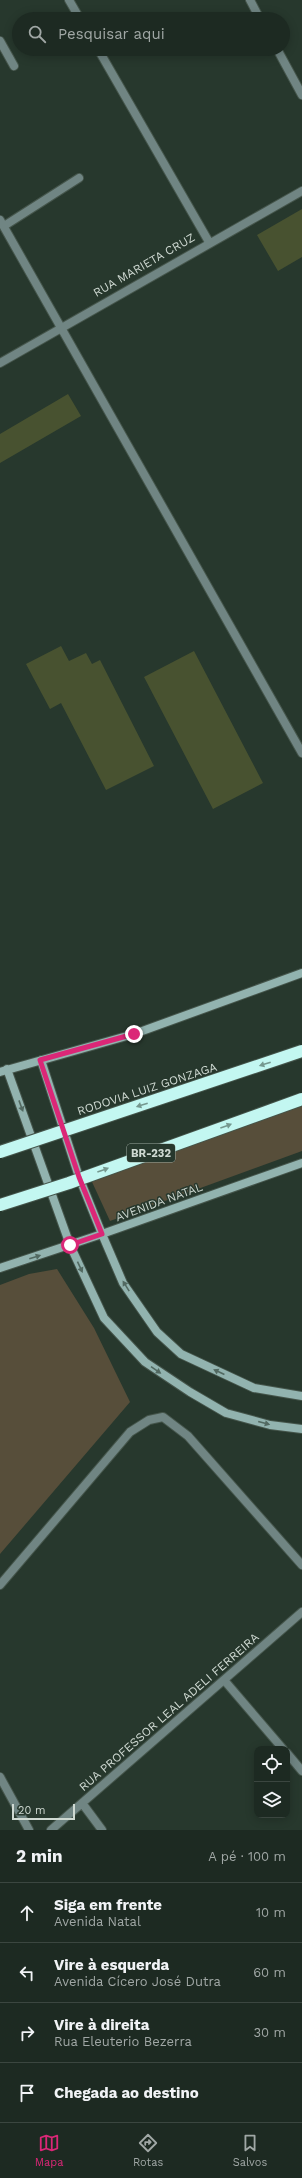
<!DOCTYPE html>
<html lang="pt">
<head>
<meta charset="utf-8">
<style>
  :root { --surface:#1d2a22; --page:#2a362f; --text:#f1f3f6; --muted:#a0a7a5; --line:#3b4640; --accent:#db2777 }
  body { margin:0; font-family:"Work Sans",sans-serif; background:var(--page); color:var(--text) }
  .controls { position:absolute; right:12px; bottom:12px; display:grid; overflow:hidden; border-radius:8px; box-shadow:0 2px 10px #0003 }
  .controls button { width:36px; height:36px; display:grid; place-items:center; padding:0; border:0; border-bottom:1px solid var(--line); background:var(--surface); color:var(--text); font:20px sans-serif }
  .scale { position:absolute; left:12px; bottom:10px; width:63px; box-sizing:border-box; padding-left:4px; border:2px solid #cfd9d2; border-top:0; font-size:11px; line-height:14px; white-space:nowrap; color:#cfd9d2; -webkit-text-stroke:3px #27382d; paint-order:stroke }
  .stop { position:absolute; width:12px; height:12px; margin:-9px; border:3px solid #db2777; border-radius:50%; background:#fff }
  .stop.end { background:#db2777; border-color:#fff; box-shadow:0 1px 4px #0008 }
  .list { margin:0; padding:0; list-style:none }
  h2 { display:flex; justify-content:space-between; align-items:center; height:52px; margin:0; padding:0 16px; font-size:17px }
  h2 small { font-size:13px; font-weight:400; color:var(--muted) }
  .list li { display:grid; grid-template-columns:26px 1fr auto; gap:12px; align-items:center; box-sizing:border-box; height:60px; padding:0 16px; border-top:1px solid var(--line) }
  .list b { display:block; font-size:15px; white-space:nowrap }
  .list p { margin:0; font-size:13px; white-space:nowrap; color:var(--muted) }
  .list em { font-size:13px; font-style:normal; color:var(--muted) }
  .icon { flex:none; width:22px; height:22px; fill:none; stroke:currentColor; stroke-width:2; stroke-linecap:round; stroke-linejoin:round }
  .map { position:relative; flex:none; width:302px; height:1830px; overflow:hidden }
  .search { position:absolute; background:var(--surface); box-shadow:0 2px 10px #0003; left:12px; right:12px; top:12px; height:44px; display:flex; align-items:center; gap:10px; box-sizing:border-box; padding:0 14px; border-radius:22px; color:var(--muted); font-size:15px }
  .sheet { height:292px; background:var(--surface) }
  nav { display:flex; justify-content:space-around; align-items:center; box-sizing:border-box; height:56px; border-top:1px solid var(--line); background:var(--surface); font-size:11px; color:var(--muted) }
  nav a { display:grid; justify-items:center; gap:2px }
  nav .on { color:var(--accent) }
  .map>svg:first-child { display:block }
  .green { fill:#574e3a }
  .building { fill:#485230 }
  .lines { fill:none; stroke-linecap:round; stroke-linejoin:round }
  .street-casing { stroke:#45554b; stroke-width:10 }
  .secondary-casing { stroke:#45554b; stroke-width:10 }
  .street { stroke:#708583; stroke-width:8 }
  .secondary { stroke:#92b3af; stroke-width:8 }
  .highway-bridge-casing { stroke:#45554b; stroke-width:14; stroke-linecap:butt }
  .highway-bridge { stroke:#c3f7f1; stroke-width:12 }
  .oneway { fill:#75988f }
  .oneway2 { fill:#526961 }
  .route { stroke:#db2777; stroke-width:5 }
  .labels { text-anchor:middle; stroke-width:3; stroke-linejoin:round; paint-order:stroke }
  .shield { fill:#27382d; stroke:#9da9a0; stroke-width:1 }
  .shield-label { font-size:11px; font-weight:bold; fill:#cfd9d2 }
  .street-label { font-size:12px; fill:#cfd9d2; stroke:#27382d }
</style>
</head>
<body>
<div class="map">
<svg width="302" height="1830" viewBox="0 0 302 1830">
  <rect width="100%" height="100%" fill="#27382d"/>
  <path class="green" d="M302,1097v54l-192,70 -23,-50z
    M57,1269l37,59 36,74 -130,152v-269l29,-11z"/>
  <path class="building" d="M302,209v48l-24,14 -21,-36z
    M68,394l13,22 -81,47v-29z
    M61,646l8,15 17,-8 6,11 8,-4 54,106 -48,24 -45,-87 -11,6 -24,-45z
    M194,651l69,132 -50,26 -69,-132z"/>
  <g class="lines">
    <g class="street-casing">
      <path id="street" d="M69,0l11,19
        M250,0l10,19
        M0,41l14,25
        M98,49l111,193
        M277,49l25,46
        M0,220l302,533
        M4,226l75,-48
        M0,363l302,-172
        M0,1585l130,-153 19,-12 14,-3 25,19 114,129
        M224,1680l59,69
        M287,1753l15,18
        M0,1777l29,53
        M82,1803l20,27
        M51,1830l251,-218"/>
    </g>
    <g class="secondary-casing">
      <path id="secondary" d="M41,1060l38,117 23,57 21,49 34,49 24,22 73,34 48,8
        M7,1069l63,176 34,73 41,44 45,30 36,21 44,12 32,4
        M0,1072l134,-38 168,-61
        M0,1268l102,-34 200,-71"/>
    </g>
    <use href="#street" class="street"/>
    <use href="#secondary" class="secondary"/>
    <g class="highway-bridge-casing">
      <path id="highway-bridge" d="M0,1152l302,-101
        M0,1205l69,-22 233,-84"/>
    </g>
    <use href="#highway-bridge" class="highway-bridge"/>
  </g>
  <defs><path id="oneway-solid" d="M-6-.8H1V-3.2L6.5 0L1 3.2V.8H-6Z"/></defs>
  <g class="oneway">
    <use href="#oneway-solid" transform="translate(265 1064) rotate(162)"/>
    <use href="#oneway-solid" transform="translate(142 1105) rotate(162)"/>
    <use href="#oneway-solid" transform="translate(226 1126) rotate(-20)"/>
    <use href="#oneway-solid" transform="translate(103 1170) rotate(-20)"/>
  </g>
  <g class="oneway2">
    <use href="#oneway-solid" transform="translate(21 1106) rotate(70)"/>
    <use href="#oneway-solid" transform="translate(35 1257) rotate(-18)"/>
    <use href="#oneway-solid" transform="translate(80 1267) rotate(65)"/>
    <use href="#oneway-solid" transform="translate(126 1286) rotate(-122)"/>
    <use href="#oneway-solid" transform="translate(156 1370) rotate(34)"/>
    <use href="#oneway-solid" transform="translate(219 1372) rotate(-155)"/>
    <use href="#oneway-solid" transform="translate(264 1423) rotate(15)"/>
  </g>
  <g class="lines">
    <path class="route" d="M70,1245l32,-11 -23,-57 -39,-117 94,-26"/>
  </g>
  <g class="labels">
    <rect class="shield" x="127" y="1144" width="48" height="18" rx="3"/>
    <g class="shield-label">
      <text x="151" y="1157">BR-232</text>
    </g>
    <g class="street-label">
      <text transform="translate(144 265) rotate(-30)" y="4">RUA MARIETA CRUZ</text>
      <text transform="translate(147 1089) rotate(-18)" y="4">RODOVIA LUIZ GONZAGA</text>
      <text transform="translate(159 1202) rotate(-20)" y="4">AVENIDA NATAL</text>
      <text transform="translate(169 1712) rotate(-41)" y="4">RUA PROFESSOR LEAL ADELI FERREIRA</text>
    </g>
  </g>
</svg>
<div class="controls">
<button><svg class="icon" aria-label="locate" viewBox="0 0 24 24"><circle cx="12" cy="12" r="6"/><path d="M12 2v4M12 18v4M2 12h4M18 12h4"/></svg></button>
<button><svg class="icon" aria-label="layers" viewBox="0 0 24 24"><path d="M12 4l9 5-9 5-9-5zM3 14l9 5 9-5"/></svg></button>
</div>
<div class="scale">20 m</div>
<div class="stop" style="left:70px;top:1245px"></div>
<div class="stop end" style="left:134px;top:1034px"></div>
<div class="search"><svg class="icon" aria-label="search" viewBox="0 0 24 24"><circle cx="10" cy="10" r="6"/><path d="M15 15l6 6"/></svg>Pesquisar aqui</div>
</div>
<section class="sheet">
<h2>2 min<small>A pé · 100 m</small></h2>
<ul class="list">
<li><svg class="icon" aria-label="ahead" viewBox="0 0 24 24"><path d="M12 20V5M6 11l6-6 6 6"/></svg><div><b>Siga em frente</b><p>Avenida Natal</p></div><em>10 m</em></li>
<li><svg class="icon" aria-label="left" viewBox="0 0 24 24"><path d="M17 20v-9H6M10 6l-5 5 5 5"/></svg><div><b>Vire à esquerda</b><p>Avenida Cícero José Dutra</p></div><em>60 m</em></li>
<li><svg class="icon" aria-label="right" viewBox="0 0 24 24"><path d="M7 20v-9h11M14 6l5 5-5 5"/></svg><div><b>Vire à direita</b><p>Rua Eleuterio Bezerra</p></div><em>30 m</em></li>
<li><svg class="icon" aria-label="arrive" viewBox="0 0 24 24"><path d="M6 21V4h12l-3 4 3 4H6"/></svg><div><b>Chegada ao destino</b></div></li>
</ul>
</section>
<nav>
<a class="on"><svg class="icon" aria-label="map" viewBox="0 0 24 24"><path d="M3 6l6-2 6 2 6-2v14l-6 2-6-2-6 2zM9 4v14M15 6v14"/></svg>Mapa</a>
<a><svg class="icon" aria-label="directions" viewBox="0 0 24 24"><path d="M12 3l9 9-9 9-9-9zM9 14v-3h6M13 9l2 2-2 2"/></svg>Rotas</a>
<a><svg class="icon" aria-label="saved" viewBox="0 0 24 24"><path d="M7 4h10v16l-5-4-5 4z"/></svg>Salvos</a>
</nav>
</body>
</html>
